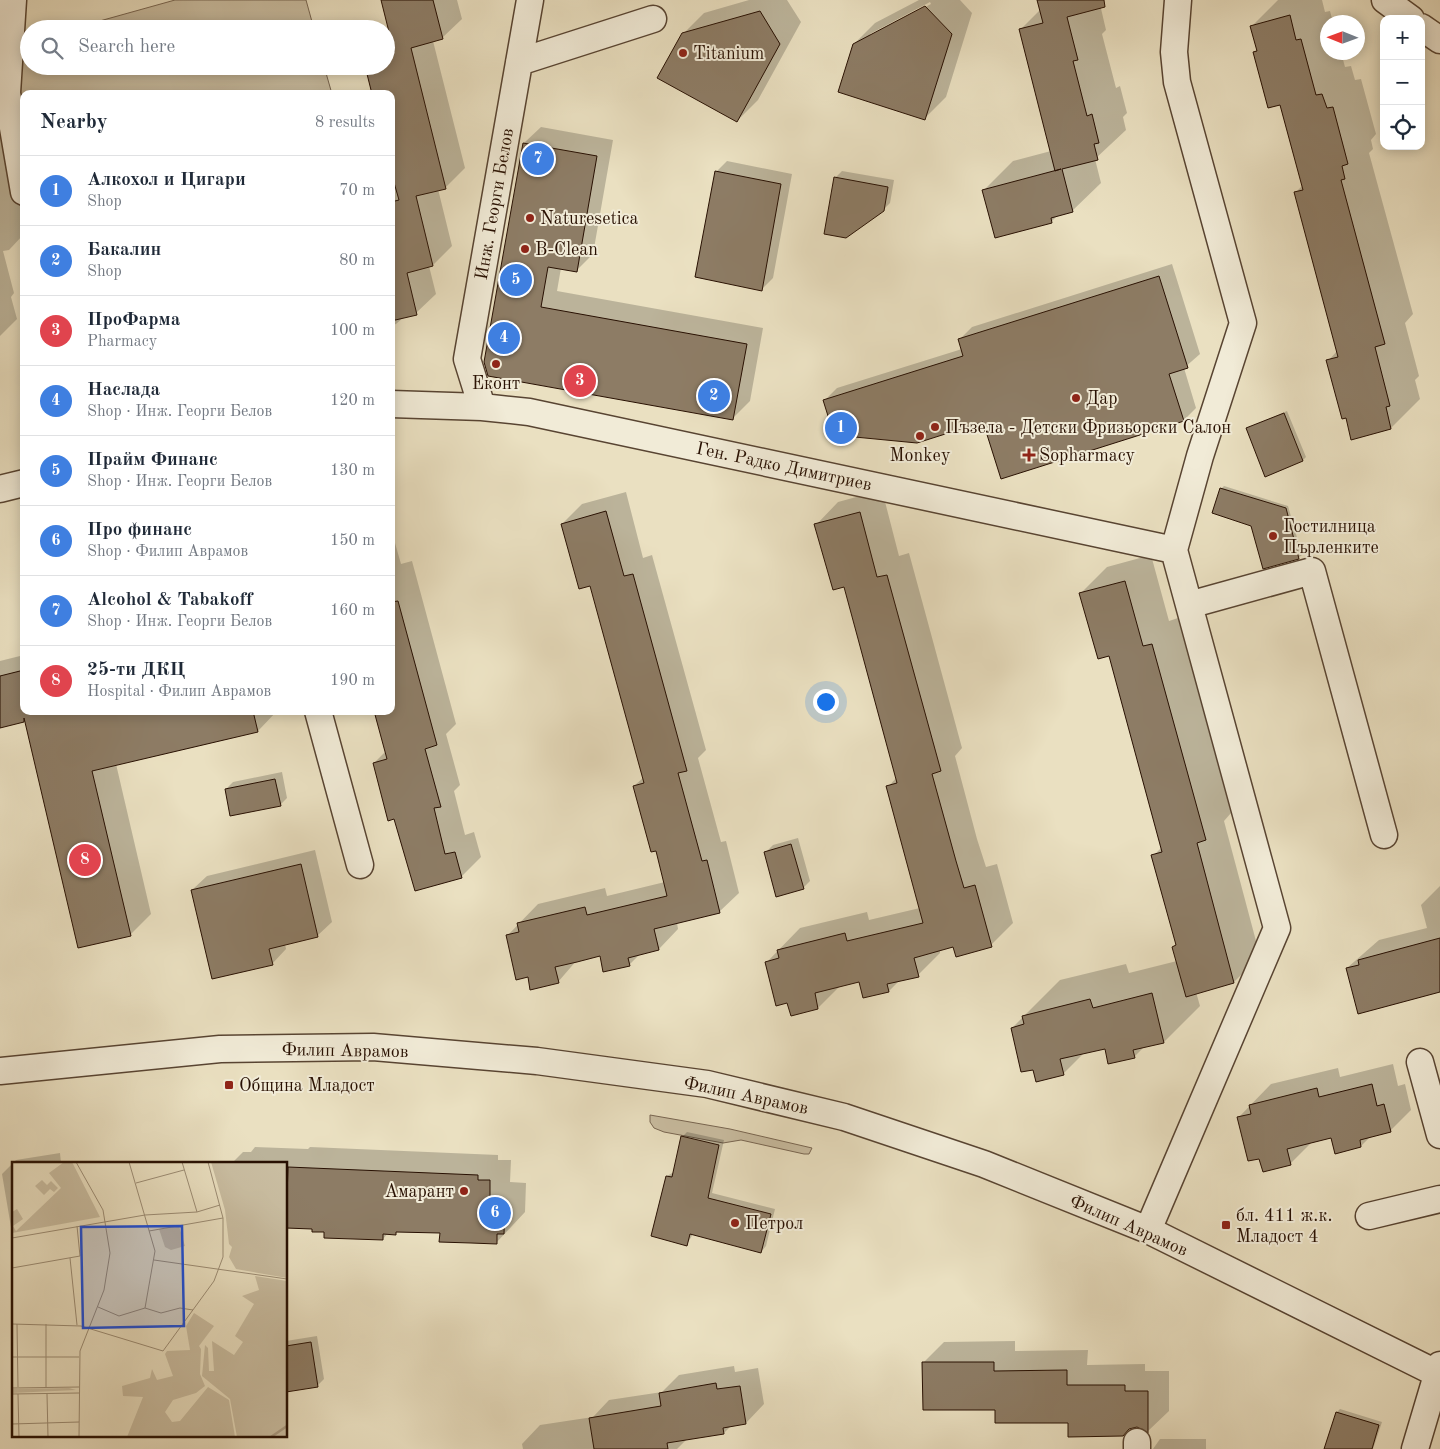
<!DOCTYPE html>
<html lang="en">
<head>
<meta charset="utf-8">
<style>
  :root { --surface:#fff; --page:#f2f2f3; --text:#1f2937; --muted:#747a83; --line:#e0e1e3; --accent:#1a73e8 }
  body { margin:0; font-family:"Old Standard TT",serif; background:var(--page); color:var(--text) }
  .controls { position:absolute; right:15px; top:15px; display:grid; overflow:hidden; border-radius:10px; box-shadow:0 2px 12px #0003 }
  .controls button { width:45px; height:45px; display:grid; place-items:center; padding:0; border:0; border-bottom:1px solid var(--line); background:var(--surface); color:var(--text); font:25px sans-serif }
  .compass { position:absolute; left:1320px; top:15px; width:45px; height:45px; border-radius:50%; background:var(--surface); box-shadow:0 2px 12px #0003; rotate:271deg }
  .you { position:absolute; left:825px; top:701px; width:18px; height:18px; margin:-12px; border:4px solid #fff; border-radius:50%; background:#1a73e8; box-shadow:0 0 0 8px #1a73e833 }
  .badge { display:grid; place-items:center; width:32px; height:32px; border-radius:50%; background:var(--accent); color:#fff; font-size:16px; font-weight:700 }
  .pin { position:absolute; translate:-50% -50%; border:2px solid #fff; box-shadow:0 1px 5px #0006 }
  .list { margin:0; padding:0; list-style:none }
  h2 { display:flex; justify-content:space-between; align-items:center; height:65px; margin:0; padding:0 20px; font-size:21px }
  h2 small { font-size:16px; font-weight:400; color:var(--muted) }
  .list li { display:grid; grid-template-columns:32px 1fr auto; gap:15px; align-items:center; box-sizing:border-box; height:70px; padding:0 20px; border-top:1px solid var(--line) }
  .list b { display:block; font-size:19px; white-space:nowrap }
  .list p { margin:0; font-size:16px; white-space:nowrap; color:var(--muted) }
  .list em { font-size:16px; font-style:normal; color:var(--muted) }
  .icon { flex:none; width:28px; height:28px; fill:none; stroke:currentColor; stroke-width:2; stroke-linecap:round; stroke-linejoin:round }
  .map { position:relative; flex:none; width:1440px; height:1449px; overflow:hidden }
  .search { position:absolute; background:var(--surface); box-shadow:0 2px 12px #0003; left:20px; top:20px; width:375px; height:55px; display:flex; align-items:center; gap:12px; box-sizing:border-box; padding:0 18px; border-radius:28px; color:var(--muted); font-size:19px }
  .panel { position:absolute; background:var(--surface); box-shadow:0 2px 12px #0003; left:20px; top:90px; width:375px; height:625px; border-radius:10px }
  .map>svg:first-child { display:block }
  .green { fill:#c9bda1; stroke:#786652 }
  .shadow { fill:#0003; fill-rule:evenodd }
  .building { fill:#8d7c65; stroke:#281002 }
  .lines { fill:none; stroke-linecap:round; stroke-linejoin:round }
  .minor-casing { stroke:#584432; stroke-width:29 }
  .minor { stroke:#f1ebd7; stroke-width:26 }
  .poi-dot { fill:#8f2418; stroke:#f1ebd7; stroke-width:2 }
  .labels { text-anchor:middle; stroke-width:4; stroke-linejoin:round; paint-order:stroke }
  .poi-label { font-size:18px; fill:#281002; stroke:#f1ebd7; text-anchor:start }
  .street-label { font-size:18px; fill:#281002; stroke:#f1ebd7 }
  .inset-river { fill:none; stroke:#a89980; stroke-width:2.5 }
  .inset-road { fill:none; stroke:#9c8d75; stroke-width:1 }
  .view { fill:#1d4ed8; fill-opacity:0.15; stroke:#1d4ed8; stroke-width:2.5 }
  .inset-edge { fill:none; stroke:#281002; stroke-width:2.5 }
</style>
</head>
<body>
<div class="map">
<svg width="1440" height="1449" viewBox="0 0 1440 1449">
  <rect width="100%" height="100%" fill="#eae0c1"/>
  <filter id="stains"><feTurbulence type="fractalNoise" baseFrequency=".004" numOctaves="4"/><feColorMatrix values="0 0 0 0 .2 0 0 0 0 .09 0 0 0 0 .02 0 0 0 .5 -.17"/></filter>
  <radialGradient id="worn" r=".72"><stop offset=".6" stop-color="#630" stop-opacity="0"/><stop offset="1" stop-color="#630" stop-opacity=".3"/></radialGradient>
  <path class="green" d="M175,0h131l8,29h-243z
    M29,40v26h295l8,28h-308v98l-14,-147z
    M650,1115l80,14 82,19 -3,6h-5l-63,-14 -18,3 -59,-11 -10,-4 -4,-6z"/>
  <path class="shadow" d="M382,0h75l5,19 -20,19 -9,3 32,127 -20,20 -7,1 14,57 -19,19 -4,1 7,28 -20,19 -11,3 -9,8 -5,2v-138l6,-1 -6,-93 -5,-28v-26l6,-2z
    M749,0h38l14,22 -43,78 -21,21 -54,-87 21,-21z
    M919,0h41l12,13 -26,84 -21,21 -71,-74 21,-21zM930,2l1,2 -61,32v-2z
    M1038,0h61l7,30 -4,4 14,54 4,-2 7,27 -4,4 3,13 -31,29 6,24 -29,28 -14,4 -7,7 -67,-32 29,-29 38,-10 -31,-121 21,-21z
    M1278,0h44l3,12 5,-1 3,11h-5v30h13l4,15 6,-1 4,14 6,-1 15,55 -5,6 2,9 -4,4 44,161 -8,9 14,53 -4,4 5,19 -29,29 -44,-12 -19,-55 10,-11 -43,-157 8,-8 -22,-81 -27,-52 4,-3 -6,-23z
    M0,116l24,91v27l-15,16 -6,1 11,42 -3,4 6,22 -17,17z
    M541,127l72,13 -20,114 -17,17 -15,-3 -4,23 206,37 -13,73 -17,17 -244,-43 35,-232z
    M727,161l65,13 -19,104 -11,11 -46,-117z
    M842,171l52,9 -4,23 -7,7 -48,-32z
    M1172,264l28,90 -16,14 12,40 -12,12 -200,1 -159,-21 12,-12 125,-39 -3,-9 13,-13z
    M1287,411l19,46 -3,3 -55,-32z
    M1224,486l64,20 14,49 -4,3 -46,-33 -31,-36z
    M882,490l17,66 10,-3 53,195 -7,8 22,83 9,28 11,-3 16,59 -22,22 -37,1 -14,4v3l-22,22 -18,5 -11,11 -25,6 -4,-16 -20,5 -22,22 -30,-6 -21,-40 33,-34 67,-16 2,8 51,-12 -32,-121 9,-10 -53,-192 -28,-60 22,-23z
    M626,492l17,66 9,-3 54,195 -8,8 23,84 5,-1 13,52 -20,19 -42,11 1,6 -19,20 -19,5 -11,11 -28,-10 -24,5 -19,22 -29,-7 -22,-39 31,-32 67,-16 2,8 58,-14 -8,-33 -23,-63 10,-9 -53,-192 -29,-61 20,-20z
    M391,529l10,35 11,-3 44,163 -10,10 14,51 -6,6 11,44 9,-3 7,25 -20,20 -66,-60 -21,-54 12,-12 5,-40z
    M1151,555l18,66 9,-3 53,195 -7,8 36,135 -26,26 -38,10 4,14 -36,36 -19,4 -11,11 -28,-10 -21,5 -22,22 -29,-6 -22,-40 48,-48 66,-16 3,9 48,-12 -4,-14 4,-4 -24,-87 9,-9 -53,-193 -28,-61 26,-26z
    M24,655v56h253l-19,20 -142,33 35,150 -21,21 -104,-214 -26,6v-66z
    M282,772l5,26 -7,7 -54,-16 7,-7z
    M798,838l12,43 -7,7 -37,-36 7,-7z
    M315,850l17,72 -15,14 -32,8 1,5 -14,15 -80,-74 15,-14z
    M1440,886v105l-93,-23 32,-28 48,-12 -6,-23z
    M1393,1064l5,22 7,-2 6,26 -21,21 -19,5 -10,10 -29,-9 -21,6 -21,21 -30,-7 -21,-40 32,-33 67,-16 2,9z
    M687,1132l37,8 -12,53 63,16 -9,37 -5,6 -68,-18 -6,10 -20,-68 7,-4 8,-35z
    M255,1147l53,2 2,-2 188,8v5h13l-1,22 16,1 -1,29 -29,31 -55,-11 -43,-1 -3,2h-7l-5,6 -70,-11 -27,-1v-64h-54l11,-11h8z
    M60,1153l1,10h-47v82l-12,-71 14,-14z
    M317,1336l7,43 -7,7 -31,5v-50z
    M1015,1341v10l73,-1 -1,15 58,-1v7h24v40l-21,20 -11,-5 -68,-5 -73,-13 -73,-45 21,-21z
    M734,1366l1,6 23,-4 6,36 -18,19 -14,2 -8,8 -37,6 -10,10h-154l-1,-5 18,-19 53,-8 16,-17 53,-8 17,-17z
    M1340,1409l42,13 -9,27h-48l12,-37z
    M1160,1439h46v10h-53z"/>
  <path class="building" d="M381,0h52l10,39 -32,9 35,141 -30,7 17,70 -26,7 10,42 -26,6v-119l8,-2 -8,-28v-78h-19l-7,-28h21v-12l8,-2z
    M1037,0h67l1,7 -38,10 11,43 -5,1 14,55 5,-2 7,29 -5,1 4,16 -36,9 11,43 -22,6 1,5 -57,15 -13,-48 79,-21 -6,2 -36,-142 24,-6z
    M925,6l27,28 -27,86 -87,-28 15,-48z
    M760,11l20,33 -43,78 -80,-44 25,-45z
    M1290,15l6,25 5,-1 15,56 6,-1 5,14 6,-1 15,57 -6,2 3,13 -4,1 44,164 -10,3 15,59 -4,1 5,22 -40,11 -5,-22 -4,1 -16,-59 12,-3 -44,-165 9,-2 -23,-85 -12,3 -15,-56 4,-1 -7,-25z
    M523,143l74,13 -20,116 -29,-5 -7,40 206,37 -14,76 -245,-44 -4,-14z
    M715,171l66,13 -19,107 -67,-14z
    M834,177l54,10 -4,24 -38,27 -22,-4z
    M1159,276l29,92 -19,6 15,47 -183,58 -18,-57 -66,21 -83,-8 -11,-35 140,-44 -5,-17z
    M1284,413l19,48 -38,16 -19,-49z
    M1220,488l66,20 13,51 -36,10 -12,-43 -39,-13z
    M606,511l18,65 9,-2 54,197 -9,2 24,88 5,-1 13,53 -66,16 5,21 -31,8 2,8 -27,6 -3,-16 -23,6 -22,5 4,16 -29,7 -2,-13 -12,3 -10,-45 13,-3 -2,-9 68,-16 2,8 80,-19 -11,-45 -5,1 -18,-66 11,-3 -54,-197 -11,3 -18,-65z
    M860,512l17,65 10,-2 54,196 -9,3 24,87 8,27 11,-3 17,62 -36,10 -3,-10 -39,11 5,19 -32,7 2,8 -26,6 -4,-16 -44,11 3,16 -27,7 -4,-13 -11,3 -11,-44 14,-4 -2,-8 68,-17 2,8 76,-18 -37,-137 11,-3 -53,-196 -11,3 -19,-66z
    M1125,581l18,65 9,-2 54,196 -9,3 37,140 -48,14 -14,-50 4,-2 -25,-90 11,-3 -53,-196 -11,3 -19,-66z
    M398,601l39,144 -12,4 16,58 -7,1 11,46 10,-2 7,26 -47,13 -21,-72 -6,2 -15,-58 14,-4 -13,-48h17v-109z
    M24,670v41h229l5,21 -166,39 39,165 -53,12 -54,-230v4l-24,6v-52z
    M275,779l6,27 -51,10 -5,-27z
    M791,844l13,45 -28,8 -12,-45z
    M301,864l17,73 -49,12 4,16 -61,14 -21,-89z
    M1440,938v54l-82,22 -12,-46 13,-3 -1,-5z
    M1152,993l12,50 -31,7 2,8 -27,6 -3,-15 -45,10 4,16 -28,7 -3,-12 -12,2 -10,-44 13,-4 -2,-8 68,-17 3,9z
    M1372,1084l5,22 7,-2 7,28 -31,8 1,7 -26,7 -4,-16 -44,11 4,16 -28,7 -4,-13 -11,2 -11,-44 14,-3 -2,-9 68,-17 2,9z
    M681,1136l38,9 -11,53 63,16 -10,39 -71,-19 -3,12 -36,-10 15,-60 6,1z
    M288,1167l190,8v5h12v23h15l-1,31h-7v10l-26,-1 -32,-1 1,-9 -44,-1v3l-13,-1v6l-59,-2v-6h-12v-3l-26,-1z
    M311,1342l7,45 -32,5v-46z
    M922,1362h72v9l73,-1v15h58v6h23v42l-11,-6 -8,2 -6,7 -55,1v-14h-73v-13h-72z
    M716,1383l1,6 23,-3 6,38 -23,4 1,6 -57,9 1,6h-74l-5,-31 72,-12 -2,-13z
    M1336,1412l43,13 -7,24h-48z"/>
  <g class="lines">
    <g class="minor-casing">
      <path id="minor" d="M13,0l-6,93 17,99
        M1385,0l26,19
        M1421,27l19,13
        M519,62l134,-43
        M391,404l91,3 47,5 645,138
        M482,407l-15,-48 63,-359
        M0,489l24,-6
        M1189,605l123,-34 72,264
        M318,711l42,154
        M1420,1062l20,73
        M0,1071l220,-22 153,-2 164,14 170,23 137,33 140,47 164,66 292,145
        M1369,1216l71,-17
        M1148,1230l129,-302 -103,-378 26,-94 43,-133 -66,-241 -3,-30 4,-52
        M1137,1449v-7
        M1415,1449l25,-84"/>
    </g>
    <use href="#minor" class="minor"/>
  </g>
  <g class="poi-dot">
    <circle cx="683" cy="53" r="5"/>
    <circle cx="530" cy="218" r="5"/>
    <circle cx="525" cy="249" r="5"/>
    <circle cx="496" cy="364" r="5"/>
    <circle cx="1076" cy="398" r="5"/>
    <circle cx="935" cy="427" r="5"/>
    <circle cx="920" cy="436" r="5"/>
    <path d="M1026.5 447.5h5v5h5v5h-5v5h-5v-5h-5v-5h5z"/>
    <circle cx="1273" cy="536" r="5"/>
    <rect x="224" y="1080" width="10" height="10" rx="2.5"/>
    <circle cx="464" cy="1191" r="5"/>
    <circle cx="735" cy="1223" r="5"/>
    <rect x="1221" y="1220" width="10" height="10" rx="2.5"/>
  </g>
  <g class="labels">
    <g class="poi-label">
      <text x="693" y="59">Titanium</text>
      <text x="540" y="224">Naturesetica</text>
      <text x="535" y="255">B-Clean</text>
      <text x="496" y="389" text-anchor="middle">Еконт</text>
      <text x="1086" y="404">Дар</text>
      <text x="945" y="433">Пъзела - Детски Фризьорски Салон</text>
      <text x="920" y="461" text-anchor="middle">Monkey</text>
      <text x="1039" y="461">Sopharmacy</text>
      <text x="1283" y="532">Гостилница<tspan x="1283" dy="21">Пърленките</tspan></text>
      <text x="239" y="1091">Община Младост</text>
      <text x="454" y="1197" text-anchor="end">Амарант</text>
      <text x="1236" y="1221">бл. 411 ж.к.<tspan x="1236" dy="21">Младост 4</tspan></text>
      <text x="745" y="1229">Петрол</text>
    </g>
    <g class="street-label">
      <text transform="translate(494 204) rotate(-80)" y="6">Инж. Георги Белов</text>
      <text transform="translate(784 466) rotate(12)" y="6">Ген. Радко Димитриев</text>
      <text transform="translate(345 1050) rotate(1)" y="6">Филип Аврамов</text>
      <text transform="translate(746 1095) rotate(12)" y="6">Филип Аврамов</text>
      <text transform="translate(1129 1225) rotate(24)" y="6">Филип Аврамов</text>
    </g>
  </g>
  <g transform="translate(12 1162)">
    <rect width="275" height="275" fill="#eae0c1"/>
    <path d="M52,0h8l28,55 -88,16v-21l5,-3 6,10 -10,7 3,5 45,-43 -12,-15zM199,0h76v116l-51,-9 -7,-12 3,-10 -3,-3 -4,-34zM30,18l5,5 4,-4 7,7 -4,4 -4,-3 -6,6 -9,-9zM167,64l6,20 -14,4 -6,-3 -6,-18zM243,114l32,5v156h-50l-7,-38 -28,-23 3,-31 3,3 1,23h5l-2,-30 22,14 9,-13 -8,-6 19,-32 -12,-8 17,-6zM182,151l20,13 -15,20 2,3 -1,25 5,12 -9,7 -23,7 -8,12 7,10 8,-1 28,-34 21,13 6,37h-108l16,-40 -20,-1 -1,-10 28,-8 2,-9 5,11 16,-4 -8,-22 2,-3 23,-1 -4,-24zM57,226l7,2 -64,3v-4z" fill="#c9bda1"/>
    <path class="inset-river" d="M259,275l16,-11"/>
    <path class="inset-road" d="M64,0l27,48 7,43 -6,37 -24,61 -1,86M117,0l26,89 -10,57M170,0l15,50M124,21l48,-13M137,69l74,-13M0,76l133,-23 52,-3 23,-7M58,96l7,67M142,98l133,19M0,106l68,-12 -3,-30M86,145l21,9 26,-8 16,5 19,-5 13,2M0,162l69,2 82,25 51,-70 9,-24v-39l-15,-56M5,162l1,63M34,162v63M0,195h67M0,226l67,-1M0,232l67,-1M6,232l1,43M35,232l1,43M0,262l67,-2"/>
    <path class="view" d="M170,64l2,100 -101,2 -2,-101z"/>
    <rect width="275" height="275" class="inset-edge"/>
  </g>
  <rect width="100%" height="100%" filter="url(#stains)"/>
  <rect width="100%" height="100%" fill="url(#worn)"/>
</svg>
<div class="controls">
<button>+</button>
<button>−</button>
<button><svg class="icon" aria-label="locate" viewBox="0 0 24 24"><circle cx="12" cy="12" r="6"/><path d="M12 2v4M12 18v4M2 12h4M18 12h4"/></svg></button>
</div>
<svg class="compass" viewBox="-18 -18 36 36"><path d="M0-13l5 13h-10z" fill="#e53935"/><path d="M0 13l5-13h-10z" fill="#747a83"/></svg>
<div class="you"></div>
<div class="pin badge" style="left:841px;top:428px;background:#3f7fe0">1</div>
<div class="pin badge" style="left:714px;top:396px;background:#3f7fe0">2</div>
<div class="pin badge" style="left:580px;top:381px;background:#e0444e">3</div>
<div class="pin badge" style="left:504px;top:338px;background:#3f7fe0">4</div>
<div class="pin badge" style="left:516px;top:280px;background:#3f7fe0">5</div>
<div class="pin badge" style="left:495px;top:1213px;background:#3f7fe0">6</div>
<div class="pin badge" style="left:538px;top:159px;background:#3f7fe0">7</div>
<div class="pin badge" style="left:85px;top:860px;background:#e0444e">8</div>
<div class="search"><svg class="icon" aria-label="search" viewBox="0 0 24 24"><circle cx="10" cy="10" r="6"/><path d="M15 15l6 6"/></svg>Search here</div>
<section class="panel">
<h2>Nearby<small>8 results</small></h2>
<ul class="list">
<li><span class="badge" style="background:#3f7fe0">1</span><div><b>Алкохол и Цигари</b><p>Shop</p></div><em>70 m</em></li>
<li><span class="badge" style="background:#3f7fe0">2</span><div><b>Бакалин</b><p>Shop</p></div><em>80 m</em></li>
<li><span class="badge" style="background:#e0444e">3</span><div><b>ПроФарма</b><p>Pharmacy</p></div><em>100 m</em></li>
<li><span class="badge" style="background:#3f7fe0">4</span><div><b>Наслада</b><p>Shop · Инж. Георги Белов</p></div><em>120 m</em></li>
<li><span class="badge" style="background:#3f7fe0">5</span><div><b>Прайм Финанс</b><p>Shop · Инж. Георги Белов</p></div><em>130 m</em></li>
<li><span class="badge" style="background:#3f7fe0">6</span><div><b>Про финанс</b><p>Shop · Филип Аврамов</p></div><em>150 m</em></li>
<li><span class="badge" style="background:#3f7fe0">7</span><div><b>Alcohol &amp; Tabakoff</b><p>Shop · Инж. Георги Белов</p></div><em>160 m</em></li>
<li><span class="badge" style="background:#e0444e">8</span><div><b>25-ти ДКЦ</b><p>Hospital · Филип Аврамов</p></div><em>190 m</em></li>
</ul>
</section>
</div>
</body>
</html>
